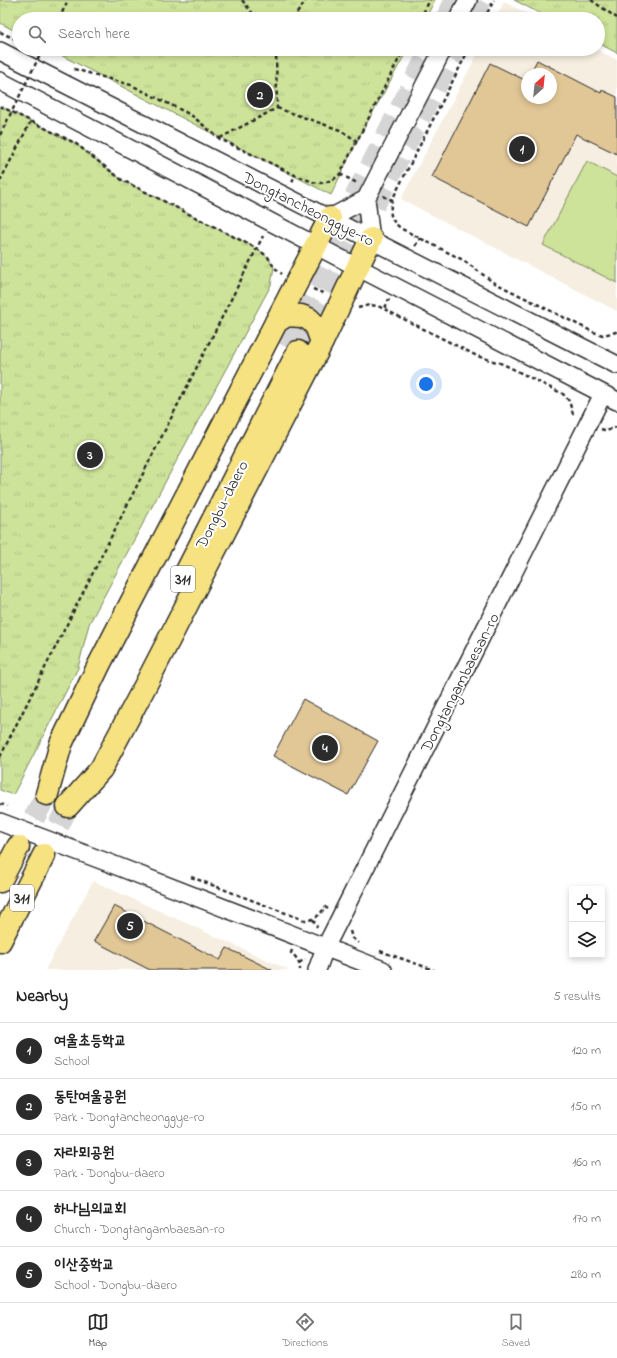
<!DOCTYPE html>
<html lang="en">
<head>
<meta charset="utf-8">
<style>
  :root { --surface:#fff; --page:#f2f2f2; --text:#222; --muted:#767676; --line:#e0e0e0; --accent:#2b2b2b }
  body { margin:0; font-family:"Indie Flower","Poor Story",sans-serif; background:var(--page); color:var(--text) }
  .controls { position:absolute; right:12px; bottom:12px; display:grid; overflow:hidden; border-radius:4px; box-shadow:0 2px 6px #0003 }
  .controls button { width:36px; height:36px; display:grid; place-items:center; padding:0; border:0; border-bottom:1px solid var(--line); background:var(--surface); color:var(--text); font:20px sans-serif }
  .compass { position:absolute; left:521px; top:68px; width:36px; height:36px; border-radius:50%; background:var(--surface); box-shadow:0 2px 6px #0003; rotate:27deg }
  .you { position:absolute; left:426px; top:384px; width:14px; height:14px; margin:-10px; border:3px solid #fff; border-radius:50%; background:#1a73e8; box-shadow:0 0 0 6px #1a73e833 }
  .badge { display:grid; place-items:center; width:26px; height:26px; border-radius:50%; background:var(--accent); color:#fff; font-size:13px; font-weight:700 }
  .pin { position:absolute; translate:-50% -50%; border:2px solid #fff; box-shadow:0 1px 4px #0006 }
  .list { margin:0; padding:0; list-style:none }
  h2 { display:flex; justify-content:space-between; align-items:center; height:52px; margin:0; padding:0 16px; font-size:17px }
  h2 small { font-size:13px; font-weight:400; color:var(--muted) }
  .list li { display:grid; grid-template-columns:26px 1fr auto; gap:12px; align-items:center; box-sizing:border-box; height:56px; padding:0 16px; border-top:1px solid var(--line) }
  .list b { display:block; font-size:15px; white-space:nowrap }
  .list p { margin:0; font-size:13px; white-space:nowrap; color:var(--muted) }
  .list em { font-size:13px; font-style:normal; color:var(--muted) }
  .icon { flex:none; width:22px; height:22px; fill:none; stroke:currentColor; stroke-width:2; stroke-linecap:round; stroke-linejoin:round }
  .map { position:relative; flex:none; width:617px; height:970px; overflow:hidden }
  .search { position:absolute; background:var(--surface); box-shadow:0 2px 6px #0003; left:12px; right:12px; top:12px; height:44px; display:flex; align-items:center; gap:10px; box-sizing:border-box; padding:0 14px; border-radius:22px; color:var(--muted); font-size:15px }
  .sheet { height:332px; background:var(--surface) }
  nav { display:flex; justify-content:space-around; align-items:center; box-sizing:border-box; height:56px; border-top:1px solid var(--line); background:var(--surface); font-size:11px; color:var(--muted) }
  nav a { display:grid; justify-items:center; gap:2px }
  nav .on { color:var(--accent) }
  .map>svg:first-child { display:block }
  .built { fill:#f6eee0; fill-rule:evenodd }
  .park { fill:url(#park-tufts); stroke:#7c8762 }
  .pitch { fill:#cde399; stroke:#7c8762 }
  .building { fill:#e1c696; stroke:#2b2b2b }
  .lines { fill:none; stroke-linecap:round; stroke-linejoin:round }
  .highway-tunnel { stroke:#d5d5d5; stroke-width:22; stroke-dasharray:22 11; stroke-linecap:butt }
  .minor-casing { stroke:#2b2b2b; stroke-width:20 }
  .highway-casing { stroke:#2b2b2b; stroke-width:25 }
  .path { stroke:#2b2b2b; stroke-width:2.5; stroke-dasharray:4 3; stroke-linecap:butt }
  .minor { stroke:#fff; stroke-width:17 }
  .highway { stroke:#f6e281; stroke-width:22 }
  .path-bridge { stroke:#2b2b2b; stroke-width:2.5; stroke-dasharray:4 3; stroke-linecap:butt }
  .labels { text-anchor:middle; stroke-width:4; stroke-linejoin:round; paint-order:stroke }
  .shield { fill:#fff; stroke:#6b6b6b; stroke-width:1 }
  .shield-label { font-size:15px; font-weight:bold; fill:#2b2b2b }
  .street-label { font-size:16px; fill:#2b2b2b; stroke:#fff }
</style>
</head>
<body>
<div class="map">
<svg width="617" height="970" viewBox="0 0 617 970">
  <defs>
    <pattern id="park-tufts" width="24" height="20" patternUnits="userSpaceOnUse"><rect width="24" height="20" fill="#cde399"/><path d="M3 7l-1-3M5 7V3M7 7l1-3M15 17l-1-3M17 17v-4M19 17l1-3" fill="none" stroke="#b0c384"/></pattern>
  </defs>
  <rect width="100%" height="100%" fill="#fff"/>
  <filter id="ink" filterUnits="userSpaceOnUse"><feTurbulence type="fractalNoise" baseFrequency=".025" numOctaves="2"/><feDisplacementMap in="SourceGraphic" scale="8" xChannelSelector="R" yChannelSelector="G"/><feConvolveMatrix kernelMatrix="1 2 1 2 8 2 1 2 1" color-interpolation-filters="sRGB"/></filter>
  <g filter="url(#ink)">
    <path class="built" d="M504,2l34,17h-43z
      M480,49h115l22,11v251l-216,-112zM527,74h24v24h-24z
      M93,881l196,89h-244z"/>
    <path class="park" d="M0,0h435l-10,19h-406v14l-19,-10z
      M514,0h103v53l-19,-10v-24h-47z
      M49,49h359l-51,92 -26,54z
      M0,106l75,37 47,37 134,68 12,9 6,10 -3,18 -182,339 -11,44 -65,127 -13,-5z"/>
    <path class="pitch" d="M587,161l30,16v106l-74,-38z"/>
    <path class="building" d="M537,60l64,33 1,-3 15,7v57l-41,-20 -47,93 -97,-50 58,-114 37,18v17h24v-24h-21z
      M303,699l75,42 -30,54 -75,-39z
      M114,906l106,54 7,-12 45,22h-122l-56,-29z"/>
    <g class="lines">
      <path class="highway-tunnel" d="M446,19l10,-19
        M470,19l10,-19
        M280,344l151,-295
        M298,352l157,-303
        M18,847l29,-53
        M44,855l24,-49"/>
      <g class="minor-casing">
        <path id="minor" d="M458,19l10,-19
          M0,51l617,314
          M0,81l357,186 260,134
          M330,218l36,-19
          M371,239l-5,-40 77,-150
          M0,822l109,41 274,107
          M317,970l8,-22 278,-554"/>
      </g>
      <g class="highway-casing">
        <path id="highway" d="M276,322l11,-7 14,1 8,3 7,7 6,16
          M186,573l112,-221
          M47,794l14,-50 38,-79 231,-447
          M68,806l33,-37 43,-81 178,-346 49,-103
          M0,881l18,-34
          M0,941l44,-86"/>
      </g>
      <path class="path" d="M242,0l15,19
        M591,0l26,18
        M59,19l9,-19
        M293,19l13,-19
        M420,19l10,-19
        M484,19l10,-19
        M0,32l19,9
        M469,49l-77,151c-3,15 -2,20 10,29l61,31 30,22 100,50 10,3 13,-3 1,-2
        M74,69l57,16 60,30 29,24 75,36 18,7 8,1 12,-3 7,-6 64,-125
        M0,106l75,37 47,37 134,68 12,9 6,10 8,7
        M277,108l63,22 17,11
        M220,138l57,-30 -1,-59
        M340,174l17,9
        M0,181l31,-60
        M292,182l3,-7
        M383,196l9,4
        M415,246l5,-8
        M313,289l12,5
        M358,308l11,-3 9,1 99,50 26,8 60,30 6,7 4,13 2,1
        M385,308l4,-9
        M601,429l6,2 6,-3 4,-1
        M0,757l263,-521
        M0,804l7,2
        M191,877l113,43c10,1 16,-5 21,-13l3,2
        M313,919l4,8
        M350,931l2,7 7,5
        M292,950l-1,3c6,4 9,10 9,17
        M380,951l54,19
        M299,963l6,-4"/>
      <use href="#minor" class="minor"/>
      <use href="#highway" class="highway"/>
      <path class="path-bridge" d="M0,135l43,-86"/>
    </g>
  </g>
  <g class="labels">
    <g class="shield">
      <rect x="171" y="566" width="24" height="26" rx="3"/>
      <rect x="10" y="885" width="24" height="26" rx="3"/>
    </g>
    <g class="shield-label">
      <text x="183" y="584">311</text>
      <text x="22" y="903">311</text>
    </g>
    <g class="street-label">
      <text transform="translate(309 208) rotate(27)" y="6">Dongtancheonggye-ro</text>
      <text transform="translate(221 504) rotate(-63)" y="6">Dongbu-daero</text>
      <text transform="translate(459 682) rotate(-63)" y="6">Dongtangambaesan-ro</text>
    </g>
  </g>
</svg>
<div class="controls">
<button><svg class="icon" aria-label="locate" viewBox="0 0 24 24"><circle cx="12" cy="12" r="6"/><path d="M12 2v4M12 18v4M2 12h4M18 12h4"/></svg></button>
<button><svg class="icon" aria-label="layers" viewBox="0 0 24 24"><path d="M12 4l9 5-9 5-9-5zM3 14l9 5 9-5"/></svg></button>
</div>
<svg class="compass" viewBox="-18 -18 36 36"><path d="M0-13l5 13h-10z" fill="#e53935"/><path d="M0 13l5-13h-10z" fill="#767676"/></svg>
<div class="you"></div>
<div class="pin badge" style="left:522px;top:149px">1</div>
<div class="pin badge" style="left:260px;top:95px">2</div>
<div class="pin badge" style="left:90px;top:455px">3</div>
<div class="pin badge" style="left:325px;top:748px">4</div>
<div class="pin badge" style="left:130px;top:926px">5</div>
<div class="search"><svg class="icon" aria-label="search" viewBox="0 0 24 24"><circle cx="10" cy="10" r="6"/><path d="M15 15l6 6"/></svg>Search here</div>
</div>
<section class="sheet">
<h2>Nearby<small>5 results</small></h2>
<ul class="list">
<li><span class="badge">1</span><div><b>여울초등학교</b><p>School</p></div><em>120 m</em></li>
<li><span class="badge">2</span><div><b>동탄여울공원</b><p>Park · Dongtancheonggye-ro</p></div><em>150 m</em></li>
<li><span class="badge">3</span><div><b>자라뫼공원</b><p>Park · Dongbu-daero</p></div><em>160 m</em></li>
<li><span class="badge">4</span><div><b>하나님의교회</b><p>Church · Dongtangambaesan-ro</p></div><em>170 m</em></li>
<li><span class="badge">5</span><div><b>이산중학교</b><p>School · Dongbu-daero</p></div><em>280 m</em></li>
</ul>
</section>
<nav>
<a class="on"><svg class="icon" aria-label="map" viewBox="0 0 24 24"><path d="M3 6l6-2 6 2 6-2v14l-6 2-6-2-6 2zM9 4v14M15 6v14"/></svg>Map</a>
<a><svg class="icon" aria-label="directions" viewBox="0 0 24 24"><path d="M12 3l9 9-9 9-9-9zM9 14v-3h6M13 9l2 2-2 2"/></svg>Directions</a>
<a><svg class="icon" aria-label="saved" viewBox="0 0 24 24"><path d="M7 4h10v16l-5-4-5 4z"/></svg>Saved</a>
</nav>
</body>
</html>
